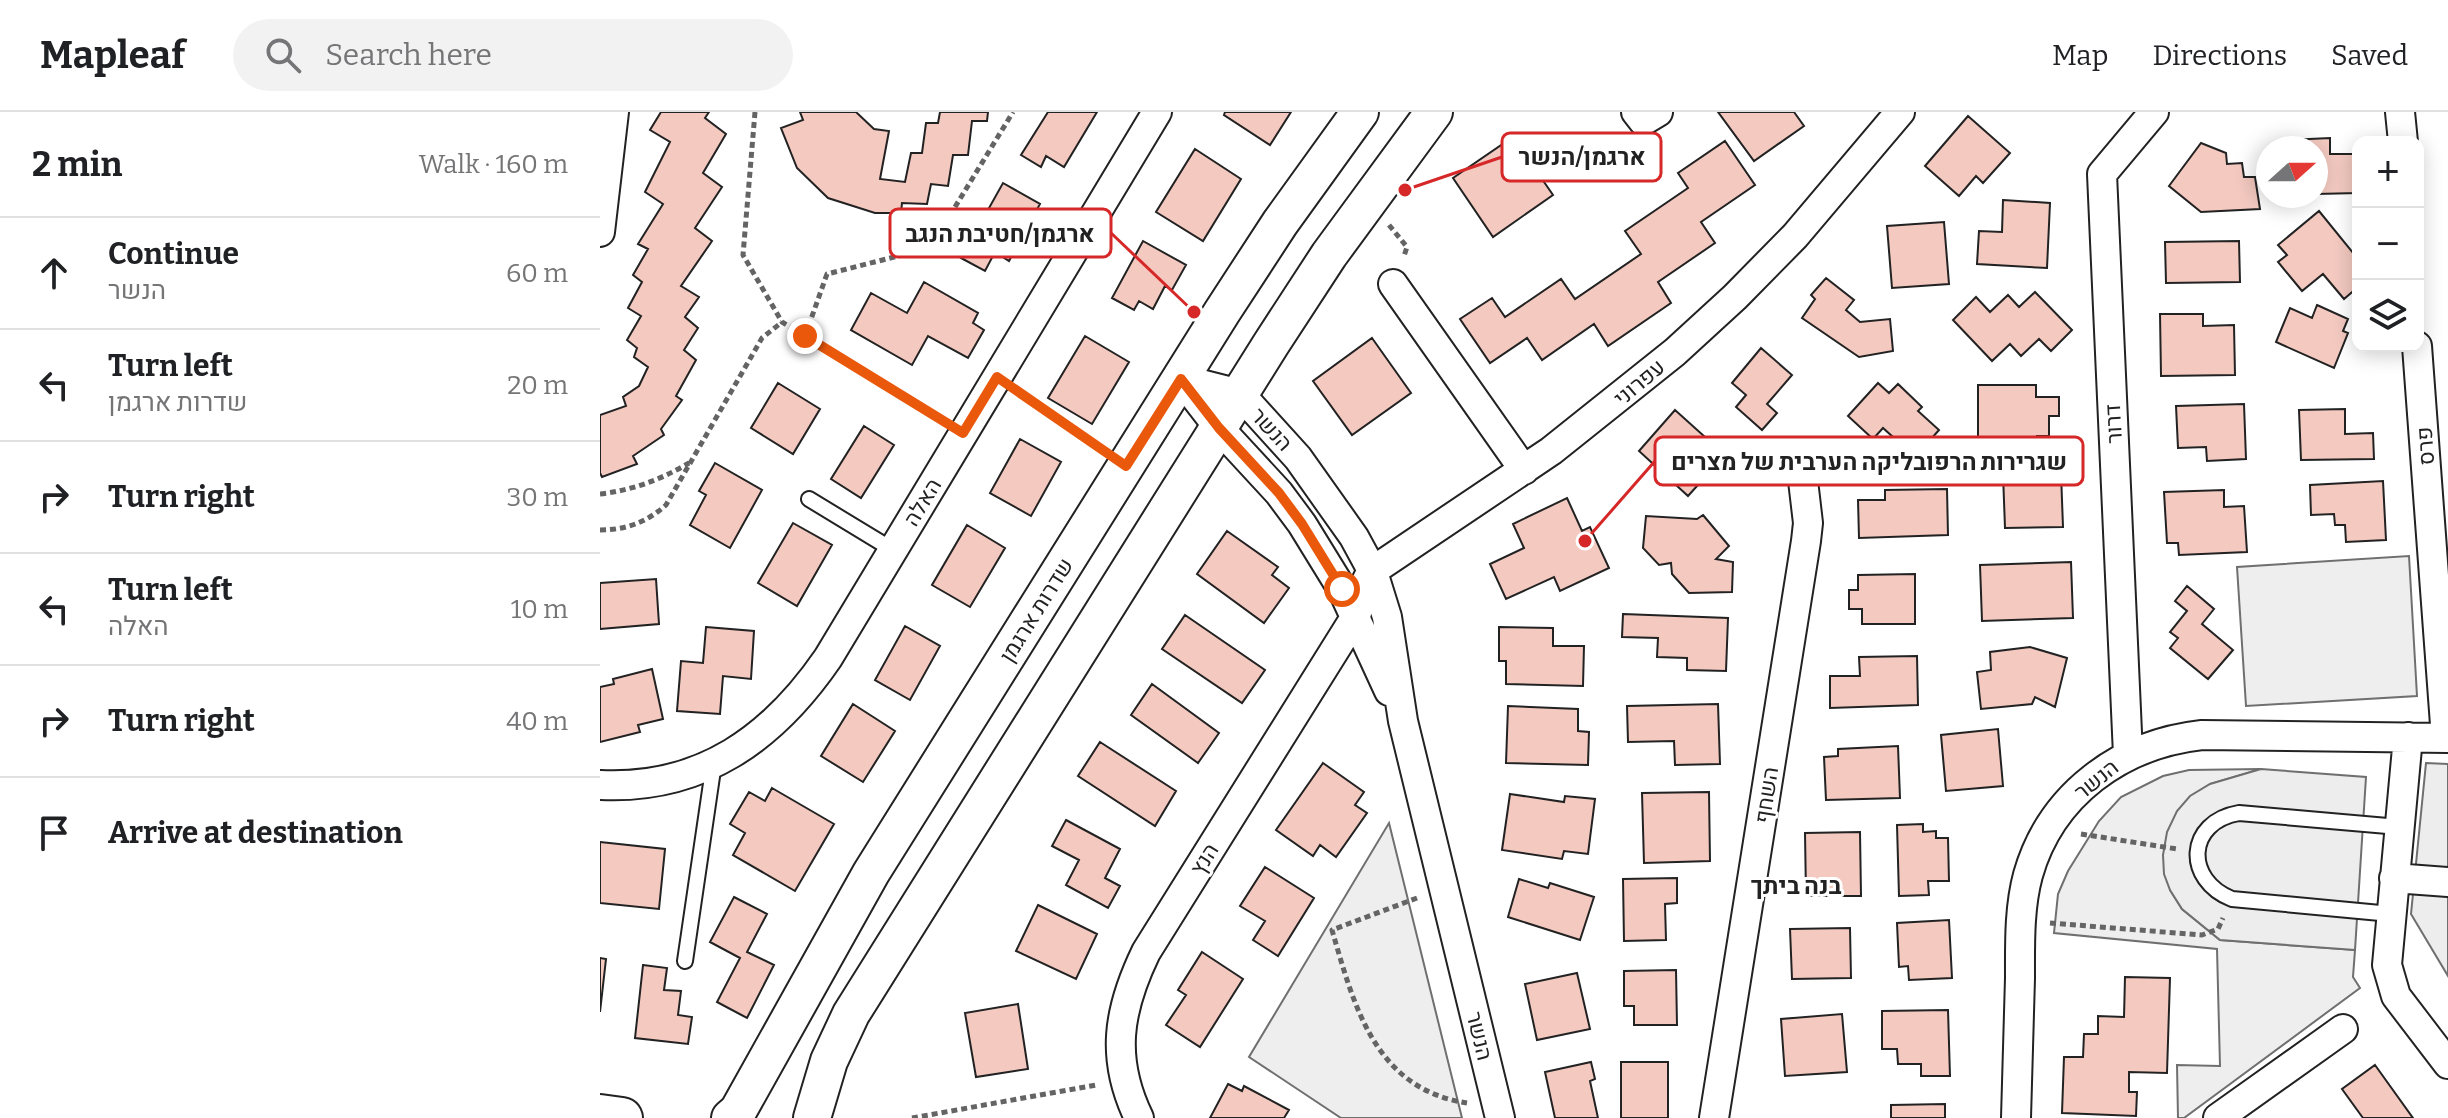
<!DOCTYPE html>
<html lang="en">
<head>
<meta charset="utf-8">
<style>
  :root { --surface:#fff; --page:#f2f2f2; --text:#202124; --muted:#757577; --line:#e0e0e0 }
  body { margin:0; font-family:Bitter,Heebo,serif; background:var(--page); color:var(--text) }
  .controls { position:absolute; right:24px; top:24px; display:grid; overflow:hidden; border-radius:16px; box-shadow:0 4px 20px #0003 }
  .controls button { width:72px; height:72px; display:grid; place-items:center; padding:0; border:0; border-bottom:2px solid var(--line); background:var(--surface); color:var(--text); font:40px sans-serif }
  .compass { position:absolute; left:1656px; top:24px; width:72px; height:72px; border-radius:50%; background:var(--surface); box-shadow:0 4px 20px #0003; rotate:69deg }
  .stop { position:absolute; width:24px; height:24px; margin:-18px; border:6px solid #ea580c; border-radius:50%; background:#fff }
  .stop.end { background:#ea580c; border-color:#fff; box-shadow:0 2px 8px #0008 }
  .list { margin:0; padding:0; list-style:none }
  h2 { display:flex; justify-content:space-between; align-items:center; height:104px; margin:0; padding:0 32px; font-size:34px }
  h2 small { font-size:26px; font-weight:400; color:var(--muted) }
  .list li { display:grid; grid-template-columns:52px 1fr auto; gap:24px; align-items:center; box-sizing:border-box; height:112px; padding:0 32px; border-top:2px solid var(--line) }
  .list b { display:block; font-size:30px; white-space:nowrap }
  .list p { margin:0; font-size:26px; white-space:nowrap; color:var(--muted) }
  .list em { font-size:26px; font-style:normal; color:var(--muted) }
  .icon { flex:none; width:44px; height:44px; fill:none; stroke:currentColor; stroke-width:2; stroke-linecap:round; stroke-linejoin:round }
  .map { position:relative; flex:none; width:1848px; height:1006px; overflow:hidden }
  header { display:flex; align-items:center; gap:48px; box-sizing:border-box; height:112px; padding:0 40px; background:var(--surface); border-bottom:2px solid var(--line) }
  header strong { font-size:38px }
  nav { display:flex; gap:44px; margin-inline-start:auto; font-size:28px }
  .search { width:560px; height:72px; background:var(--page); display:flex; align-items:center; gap:20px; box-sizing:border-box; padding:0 28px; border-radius:44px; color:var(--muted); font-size:30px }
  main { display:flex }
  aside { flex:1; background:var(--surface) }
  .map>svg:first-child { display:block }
  .green { fill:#eee; stroke:#6f6f6f; stroke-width:2 }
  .parking { fill:#ededed; stroke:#6f6f6f; stroke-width:2 }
  .building { fill:#f3c9c0; stroke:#222; stroke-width:2 }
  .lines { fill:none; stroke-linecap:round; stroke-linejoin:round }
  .service-casing { stroke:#222; stroke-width:18 }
  .minor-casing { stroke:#222; stroke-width:32 }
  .tertiary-casing { stroke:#222; stroke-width:40 }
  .secondary-casing { stroke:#222; stroke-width:44 }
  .path { stroke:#646464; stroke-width:5; stroke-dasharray:6 4; stroke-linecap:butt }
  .service { stroke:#fff; stroke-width:14 }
  .minor { stroke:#fff; stroke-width:28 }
  .tertiary { stroke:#fff; stroke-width:36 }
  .secondary { stroke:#fff; stroke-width:40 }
  .route { stroke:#ea580c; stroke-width:10 }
  .labels { text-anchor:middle; stroke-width:6; stroke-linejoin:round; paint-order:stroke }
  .street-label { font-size:22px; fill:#222; stroke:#fff }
  .neighbourhood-label { font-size:24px; font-weight:bold; fill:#222; stroke:#fff }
  .leader { fill:none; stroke:#d62828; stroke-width:3 }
  .callout-dot { fill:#d62828; stroke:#fff; stroke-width:3 }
  .callout { fill:#fff; stroke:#d62828; stroke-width:3 }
  .callout-label { font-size:24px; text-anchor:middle; font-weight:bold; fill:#222 }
</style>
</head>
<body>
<header>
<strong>Mapleaf</strong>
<div class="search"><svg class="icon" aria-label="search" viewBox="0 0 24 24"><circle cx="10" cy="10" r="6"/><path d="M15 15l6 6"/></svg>Search here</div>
<nav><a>Map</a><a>Directions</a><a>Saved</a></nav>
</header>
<main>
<aside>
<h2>2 min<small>Walk · 160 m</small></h2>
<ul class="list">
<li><svg class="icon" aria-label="ahead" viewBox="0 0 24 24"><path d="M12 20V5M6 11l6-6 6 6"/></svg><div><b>Continue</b><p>הנשר</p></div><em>60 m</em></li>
<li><svg class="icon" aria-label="left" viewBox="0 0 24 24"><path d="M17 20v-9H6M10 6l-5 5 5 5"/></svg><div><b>Turn left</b><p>שדרות ארגמן</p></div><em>20 m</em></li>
<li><svg class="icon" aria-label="right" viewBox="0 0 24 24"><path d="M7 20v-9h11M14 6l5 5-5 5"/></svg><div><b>Turn right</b></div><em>30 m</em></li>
<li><svg class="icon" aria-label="left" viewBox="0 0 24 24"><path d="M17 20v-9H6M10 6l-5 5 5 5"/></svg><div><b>Turn left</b><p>האלה</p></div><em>10 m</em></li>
<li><svg class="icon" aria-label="right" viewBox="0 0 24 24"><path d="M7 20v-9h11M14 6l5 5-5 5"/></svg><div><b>Turn right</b></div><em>40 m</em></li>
<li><svg class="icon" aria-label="arrive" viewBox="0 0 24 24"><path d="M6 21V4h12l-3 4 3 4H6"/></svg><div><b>Arrive at destination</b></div></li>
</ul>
</aside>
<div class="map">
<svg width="1848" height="1006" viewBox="0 0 1848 1006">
  <rect width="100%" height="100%" fill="#fff"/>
  <path class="green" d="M1809,444l8,140 -171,10 -9,-139z
    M1661,657l-51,15 -40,106 12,19 38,31 135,10 -2,27 7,11 -176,130h-6l-1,-53 43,1 -3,-117 -163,-16 4,-39 10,-23 31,-50 22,-24 42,-21 26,-6z
    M789,711l73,295h-121l-92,-61z"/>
  <path class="parking" d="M1826,651l22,1v212l-37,-62z
    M1661,657l105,8 -11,173 -135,-10 -38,-31 -12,-19 -6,-16 -1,-19 4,-23 10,-21 13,-15 20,-12z"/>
  <path class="building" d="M61,0h48l-4,6 21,16 -23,39 19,14 -27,41 17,13 -31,45 18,11 -14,20 13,11 -14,22 12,10 -20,36 6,4 -21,29 3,6 -31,21 4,8 -35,13 -2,-4v-58l26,-9 -3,-9 16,-11 9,-19 -14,-10 3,-9 -10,-8 14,-24 -13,-8 14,-26 -9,-7 15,-26 -10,-5 25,-40 -18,-12 25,-50 -20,-12z
    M200,0h56l18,17 15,2 -9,48 25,3 6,-29h11l4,-30h12l2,-11h48l-1,9h-15l-4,34h-15l-5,31 -17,-2 -4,20 -25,-1 -1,10h-26l-47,-15 -31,-30 -16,-40 22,-8z
    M448,0h49l-33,55 -18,-11 -5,11 -20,-12z
    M625,0h66l-21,33 -46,-30z
    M1118,0h76l10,14 -50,35z
    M1368,4l42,37 -27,30 -7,-7 -17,20 -34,-30z
    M913,25l40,58 -60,42 -40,-59z
    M1730,26v16h27l1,39 -42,1v-46h-28v-8z
    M1125,29l30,44 -54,37 14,21 -57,39 13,21 -63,43 -14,-22 -52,36 -15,-22 -37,25 -30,-44 32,-21 13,19 56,-38 14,20 66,-45 -16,-23 63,-43 -10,-15z
    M1601,31l25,10 1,11 15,-1 2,14h11l5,32 -59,3 -32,-26z
    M595,37l46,30 -38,62 -47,-29z
    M403,71l37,21 -31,57 -14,-9 -10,19 -24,-13z
    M1403,88l47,3 -3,65 -70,-4 2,-33 23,1z
    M1719,99l39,48v28l-14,12 -21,-25 -21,17 -24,-29 9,-7 -9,-10z
    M1344,110l5,62 -57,4 -5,-62z
    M543,129l43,24 -14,25 -7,-4 -12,23 -14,-8 -5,9 -22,-12z
    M1639,129l1,41 -74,1 -1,-41z
    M1226,166l28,22 -8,10 14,12 30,-3 3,32 -34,6 -57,-39 13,-19 -4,-4z
    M324,170l54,31 -5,10 11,7 -16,28 -40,-22 -16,29 -61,-35 20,-37 36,20z
    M1435,180l37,38 -21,21 -12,-12 -18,17 -11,-12 -18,17 -39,-41 23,-23 14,15 18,-17 11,12z
    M1717,193l31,14 -5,12 5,2 -14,35 -58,-26 14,-34 22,10z
    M1560,202h43v12l31,-1 1,50 -74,1z
    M485,224l44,26 -37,62 -44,-26z
    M772,226l39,55 -59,42 -39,-54z
    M1161,236l31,27 -25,29 10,9 -15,17 -26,-23 10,-12 -14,-12z
    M178,271l42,26 -27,45 -42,-26z
    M1278,271l11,10 9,-9 24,23 -4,4 21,19 -24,27 -32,-29 -10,11 -25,-23z
    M1378,273h58v12h23v19h-10v20h-12v8h-59z
    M1644,292l2,55 -39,2 -1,-14 -28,1 -2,-42z
    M1745,297v25l28,-1 1,26 -73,1 -2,-50z
    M1075,298l50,45 -37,41 -49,-45z
    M264,314l30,19 -33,53 -30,-19z
    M420,327l41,23 -30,54 -41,-23z
    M115,351l47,27 -32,58 -40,-23 16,-30 -7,-4z
    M1461,361l2,54 -58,1 -2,-54z
    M1783,369l3,59 -40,2 -1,-17h-10l-1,-11 -23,1 -1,-30z
    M1347,377l1,46 -89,3 -1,-38h27v-10z
    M1624,378v17l20,-1 3,46 -68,3 -1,-12h-11l-3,-51z
    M967,386l15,33 8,-4 19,41 -49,23 -6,-14 -48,22 -16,-35 34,-16 -11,-24z
    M1103,403l26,31 -13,13 17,3 -1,30 -43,1 -17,-19 -1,-11 -12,2 -16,-17 3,-32 51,3z
    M193,411l39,22 -35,61 -39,-23z
    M367,413l38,23 -35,59 -38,-22z
    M627,419l51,36 -6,8 17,13 -25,35 -67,-49z
    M1471,450l2,56 -91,3 -2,-56z
    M1315,462v50h-53v-15h-13v-19h9v-15z
    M56,467l3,45 -59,5v-46z
    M1587,474l27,23 -12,15 31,26 -25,29 -38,-31 8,-10 -8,-6 17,-21 -12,-10z
    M1023,502l105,4 -2,53 -39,-1v-12l-30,-1 1,-19 -36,-1z
    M585,503l80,55 -23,33 -80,-54z
    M305,514l35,20 -30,54 -35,-20z
    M106,515l48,4 -3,48 -28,-3 -3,38 -43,-3 4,-50 22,2z
    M899,515l54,1v18h31l-1,40 -77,-2v-23h-7z
    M1430,535l37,11 -12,49 -20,-10 -3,7 -51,5 -4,-37 14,-2 -1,-18z
    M1317,544l1,49 -88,3v-32h30l-1,-19z
    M52,557l11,50 -25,6 2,7 -40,10v-55l14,-3 -1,-5z
    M552,572l67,49 -21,30 -67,-48z
    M253,592l42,27 -32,51 -42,-26z
    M1118,592l2,60 -45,1 -1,-24 -46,1 -1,-36z
    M908,594l70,3v22l11,1 -1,33 -82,-2z
    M1398,617l5,57 -57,5 -5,-56z
    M500,630l76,49 -21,35 -77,-50z
    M1298,634l2,52 -74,2 -2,-43 14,-1v-7z
    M723,651l41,29 -9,13 12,8 -31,44 -16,-12 -7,11 -37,-26z
    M172,676l62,36 -39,67 -62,-36 12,-22 -15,-9 19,-32 16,9z
    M1109,680l1,69 -66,2 -2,-70z
    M910,682l54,8 1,-6 30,3 -7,55 -24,-3 -2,8 -60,-9z
    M466,708l54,29 -15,29 15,8 -12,22 -42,-23 13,-25 -27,-14z
    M1323,712v8l13,-1v7h12l1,43h-21l1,14 -30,1 -2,-71z
    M1260,720l1,64h-55l-1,-63z
    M0,730l65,7 -6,60 -59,-6z
    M665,755l49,31 -36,58 -25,-16 12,-19 -25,-15z
    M1077,766v25l-12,1 1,36 -42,1 -1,-62z
    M919,767l29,9 2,-5 44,14 -14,43 -72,-23z
    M134,785l33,17 -20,38 27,13 -27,53 -30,-16 23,-44 -30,-16z
    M438,793l59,29 -21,45 -60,-28z
    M1349,808l3,58 -43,2 -1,-14 -9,1 -2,-44z
    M1250,816l1,50 -59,1 -2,-50z
    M602,840l41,27 -43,68 -34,-22 20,-30 -8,-5z
    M0,846l6,1 -6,53z
    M43,853l24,3 -3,22 17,1 -3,24 14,2 -4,27 -53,-6z
    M1076,858l1,55h-43v-19h-10v-35z
    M977,861l13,56 -53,11 -12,-56z
    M1525,865l45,1 -3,95 -38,-1v20h8l-1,24 -74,-3 2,-56h19l1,-23h14v-18l26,1z
    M418,892l10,65 -52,8 -11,-64z
    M1348,898l2,66h-29v-12h-23l-1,-15h-15v-38z
    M1242,902l5,58 -62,4 -4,-57z
    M991,950l4,17 -5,2 8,37h-43l-10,-46z
    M1021,950h47v56h-47z
    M1775,953l38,53h-50l-21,-29z
    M628,972l14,7 2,-5 45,24 -5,8h-74z
    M1345,992v14h-54v-13z"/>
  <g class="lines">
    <g class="service-casing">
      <path id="service" d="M209,387l84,51
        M1791,802l-159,-15c-48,-19 -46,-77 7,-86l160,14
        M85,849l29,-198"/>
    </g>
    <g class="minor-casing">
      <path id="minor" d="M1036,0l7,9 15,-9
        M1800,0l3,30
        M0,120l14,-120
        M793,172l131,186
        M1817,234l29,392
        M581,267l59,15 58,64 56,79 19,35 14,45 16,104 97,397
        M581,267l38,49 60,65 23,31 40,65 47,102
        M1808,625l-21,228 9,31 52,68
        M1528,643l-26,-581 52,-62
        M0,673c102,5 173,-47 228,-127l329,-546
        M1794,766l54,4
        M539,1006c-29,-60 -21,-108 7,-166l210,-336 10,-34 5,-10 180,-121 124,-99 60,-55 60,-61 105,-124
        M1114,1006l92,-577 2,-18 -6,-51
        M1416,1006c1,-47 3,-93 4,-140 0,-34 -1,-70 8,-103 23,-81 93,-131 174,-140l246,3
        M1618,1006l125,-89"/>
    </g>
    <g class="tertiary-casing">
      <path id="tertiary" d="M130,1006l8,-7 133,-238 351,-561 58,-89 80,-111
        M212,1006l17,-57 22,-47 420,-670 58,-89 105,-143"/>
    </g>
    <g class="secondary-casing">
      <path id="secondary" d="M0,1003l22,3"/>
    </g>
    <path class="path" d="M155,0l-12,143 39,67 158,97
      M789,113l18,22 -3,9
      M205,224l22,-62 103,-26 83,-136
      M421,282l77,53
      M0,382c33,-4 60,-14 89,-31
      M0,418c26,0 47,-8 66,-25l96,-167 20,-16
      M1481,722l96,15
      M817,786l-85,32c22,76 43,159 135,173
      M1450,811l152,12 16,-6 5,-11
      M312,1006l184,-33"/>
    <use href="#service" class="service"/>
    <use href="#minor" class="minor"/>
    <use href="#tertiary" class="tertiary"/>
    <use href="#secondary" class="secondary"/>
  </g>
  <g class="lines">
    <path class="route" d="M205,224l158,97 34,-56 129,89 55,-87 38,49 60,65 23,31 40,65"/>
  </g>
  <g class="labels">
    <g class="street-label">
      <text transform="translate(1039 270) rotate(-40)" y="8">עפרוני</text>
      <text transform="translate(1513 312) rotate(-93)" y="8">דרור</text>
      <text transform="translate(672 317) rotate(47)" y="8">הנשר</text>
      <text transform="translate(1825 334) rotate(-94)" y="8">פרס</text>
      <text transform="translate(322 390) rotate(-59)" y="8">האלה</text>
      <text transform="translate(436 498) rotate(-58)" y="8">שדרות ארגמן</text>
      <text transform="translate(1496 667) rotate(-39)" y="8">הנשר</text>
      <text transform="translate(1166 683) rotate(-81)" y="8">השחף</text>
      <text transform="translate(604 747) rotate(-58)" y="8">הנץ</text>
      <text transform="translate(880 924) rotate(76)" y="8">הנשר</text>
    </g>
    <g class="neighbourhood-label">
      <text x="1196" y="782">בנה ביתך</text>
    </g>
  </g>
  <path class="leader" d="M805 78L902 45M594 200L511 121M985 429L1055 349"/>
  <g class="callout-dot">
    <circle cx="805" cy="78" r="8"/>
    <circle cx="594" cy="200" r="8"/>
    <circle cx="985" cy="429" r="8"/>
  </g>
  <g class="callout">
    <rect x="902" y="21" width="159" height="48" rx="8"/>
    <rect x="290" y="97" width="221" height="48" rx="8"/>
    <rect x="1055" y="325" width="428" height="48" rx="8"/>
  </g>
  <g class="callout-label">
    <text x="982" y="53">ארגמן/הנשר</text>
    <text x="400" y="130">ארגמן/חטיבת הנגב</text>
    <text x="1269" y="358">שגרירות הרפובליקה הערבית של מצרים</text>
  </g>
</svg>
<div class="controls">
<button>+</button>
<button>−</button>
<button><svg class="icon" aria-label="layers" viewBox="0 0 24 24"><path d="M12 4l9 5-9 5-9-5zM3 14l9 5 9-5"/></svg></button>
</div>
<svg class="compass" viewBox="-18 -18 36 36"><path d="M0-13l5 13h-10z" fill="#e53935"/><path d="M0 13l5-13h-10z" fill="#757577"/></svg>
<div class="stop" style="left:742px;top:477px"></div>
<div class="stop end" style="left:205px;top:224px"></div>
</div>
</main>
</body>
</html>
